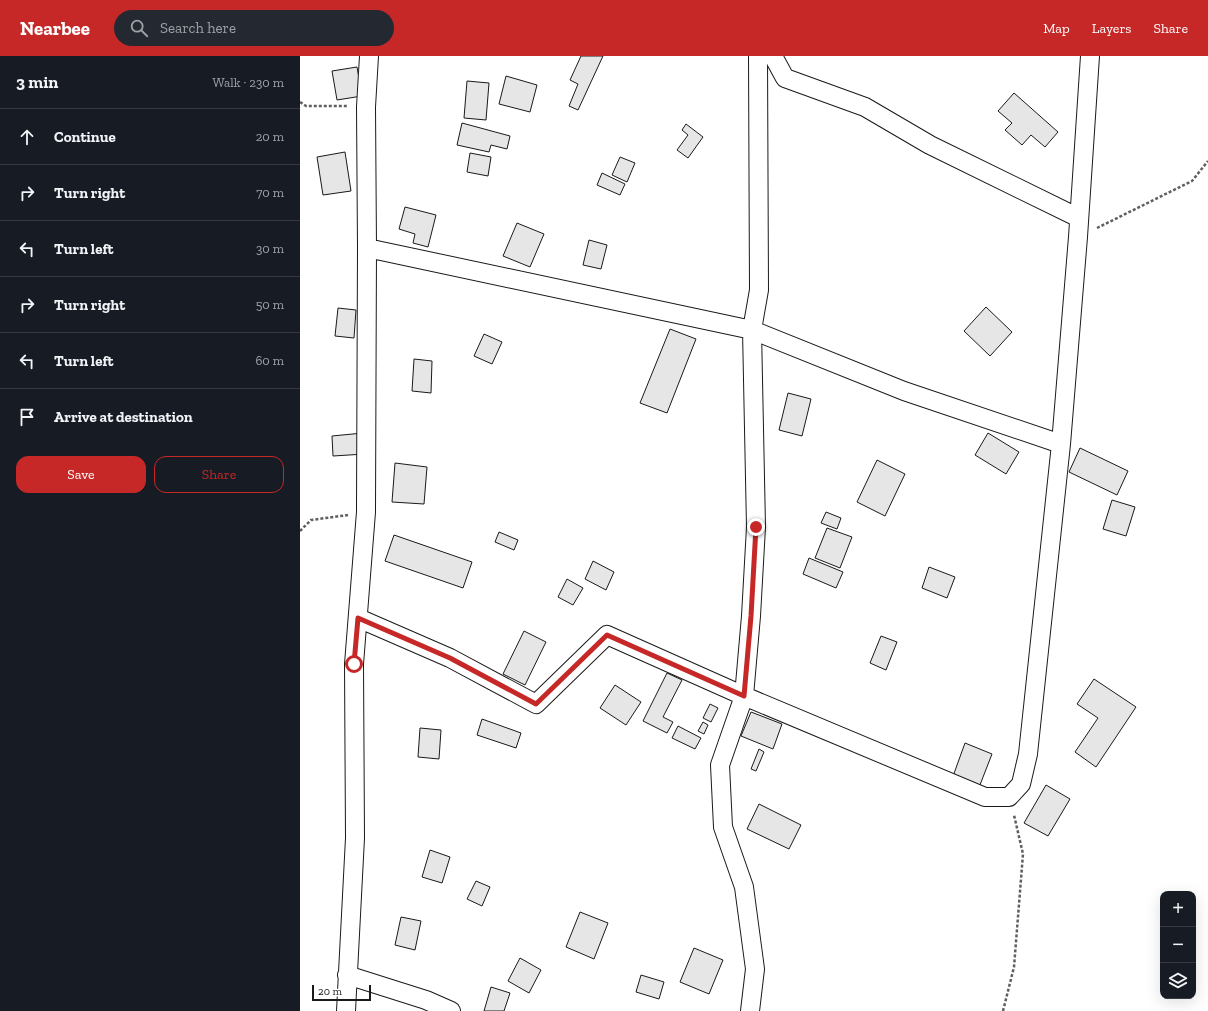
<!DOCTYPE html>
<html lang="en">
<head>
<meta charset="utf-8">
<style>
  :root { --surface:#171b24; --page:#242831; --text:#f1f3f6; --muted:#9ea1a6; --line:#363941; --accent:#c62828 }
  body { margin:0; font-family:"Zilla Slab",serif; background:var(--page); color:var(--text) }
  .controls { position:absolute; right:12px; bottom:12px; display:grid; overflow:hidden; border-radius:8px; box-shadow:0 4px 16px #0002 }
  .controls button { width:36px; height:36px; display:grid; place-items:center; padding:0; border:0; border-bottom:1px solid var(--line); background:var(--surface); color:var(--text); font:20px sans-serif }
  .scale { position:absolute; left:12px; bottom:10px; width:59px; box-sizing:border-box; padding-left:4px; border:2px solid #1a1a1a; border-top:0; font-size:11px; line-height:14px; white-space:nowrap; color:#1a1a1a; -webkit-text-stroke:3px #fff; paint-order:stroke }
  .stop { position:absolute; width:12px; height:12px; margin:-9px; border:3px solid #c62828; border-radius:50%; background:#fff }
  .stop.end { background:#c62828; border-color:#fff; box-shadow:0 1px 4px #0008 }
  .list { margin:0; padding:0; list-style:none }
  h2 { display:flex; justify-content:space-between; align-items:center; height:52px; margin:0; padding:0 16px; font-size:17px }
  h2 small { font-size:13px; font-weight:400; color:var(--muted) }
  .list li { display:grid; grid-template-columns:26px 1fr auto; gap:12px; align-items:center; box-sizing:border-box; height:56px; padding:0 16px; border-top:1px solid var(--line) }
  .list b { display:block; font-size:15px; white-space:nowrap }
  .list em { font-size:13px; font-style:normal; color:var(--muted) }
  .actions { display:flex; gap:8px; padding:12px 16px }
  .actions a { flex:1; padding:9px 0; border:1px solid var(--accent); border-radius:12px; text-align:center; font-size:14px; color:var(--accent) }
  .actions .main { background:var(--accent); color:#fff }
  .icon { flex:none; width:22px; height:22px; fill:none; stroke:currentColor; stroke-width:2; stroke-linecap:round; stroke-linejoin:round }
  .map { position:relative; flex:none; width:908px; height:955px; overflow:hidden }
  header { display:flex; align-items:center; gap:24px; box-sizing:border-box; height:56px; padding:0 20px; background:var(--accent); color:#fff }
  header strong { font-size:19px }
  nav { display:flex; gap:22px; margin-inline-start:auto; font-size:14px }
  .search { width:280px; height:36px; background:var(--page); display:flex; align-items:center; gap:10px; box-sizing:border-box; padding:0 14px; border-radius:22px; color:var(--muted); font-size:15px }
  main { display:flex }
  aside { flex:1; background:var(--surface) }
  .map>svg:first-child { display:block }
  .building { fill:#e6e6e6; stroke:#1a1a1a }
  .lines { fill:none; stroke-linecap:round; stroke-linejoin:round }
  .street-casing { stroke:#1a1a1a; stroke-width:20 }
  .path { stroke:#5f5f5f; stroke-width:2.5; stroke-dasharray:3 2; stroke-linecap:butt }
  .street { stroke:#fff; stroke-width:18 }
  .route { stroke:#c62828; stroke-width:5 }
</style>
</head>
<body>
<header>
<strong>Nearbee</strong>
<div class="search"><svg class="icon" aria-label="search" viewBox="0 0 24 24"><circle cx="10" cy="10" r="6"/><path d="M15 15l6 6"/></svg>Search here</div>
<nav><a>Map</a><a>Layers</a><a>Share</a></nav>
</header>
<main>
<aside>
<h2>3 min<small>Walk · 230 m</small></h2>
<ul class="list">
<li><svg class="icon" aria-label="ahead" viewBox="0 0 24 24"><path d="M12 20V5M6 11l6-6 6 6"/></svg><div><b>Continue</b></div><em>20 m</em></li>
<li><svg class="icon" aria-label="right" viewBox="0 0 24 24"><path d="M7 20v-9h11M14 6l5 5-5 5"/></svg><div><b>Turn right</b></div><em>70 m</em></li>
<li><svg class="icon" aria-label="left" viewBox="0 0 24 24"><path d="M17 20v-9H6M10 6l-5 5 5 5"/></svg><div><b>Turn left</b></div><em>30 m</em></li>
<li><svg class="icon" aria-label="right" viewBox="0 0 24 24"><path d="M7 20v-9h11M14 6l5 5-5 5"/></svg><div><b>Turn right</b></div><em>50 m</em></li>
<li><svg class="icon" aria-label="left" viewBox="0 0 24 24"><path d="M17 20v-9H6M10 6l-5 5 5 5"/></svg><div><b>Turn left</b></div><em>60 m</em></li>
<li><svg class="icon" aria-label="arrive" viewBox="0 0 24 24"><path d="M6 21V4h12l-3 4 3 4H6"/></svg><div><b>Arrive at destination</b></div></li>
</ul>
<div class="actions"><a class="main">Save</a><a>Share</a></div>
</aside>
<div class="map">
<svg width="908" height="955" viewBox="0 0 908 955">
  <rect width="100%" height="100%" fill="#fff"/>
  <path class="building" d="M281,0h22l-25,54 -9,-4 9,-22 -8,-4z
    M57,11l5,29 -25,4 -5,-29z
    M206,20l31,9 -7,27 -31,-8z
    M167,25l22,2 -3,37 -22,-2z
    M714,37l44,39 -13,15 -14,-12 -9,10 -17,-15 7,-7 -14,-12z
    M162,67l48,13 -3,13 -16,-4 -2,7 -32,-7z
    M386,68l17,13 -15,21 -11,-8 11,-15 -6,-5z
    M45,96l6,39 -28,4 -6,-38z
    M170,97l21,4 -3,19 -21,-4z
    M320,101l15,6 -8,19 -15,-7z
    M302,117l23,11 -5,11 -23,-10z
    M105,151l31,8 -8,32 -15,-4 2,-9 -16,-5z
    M217,167l27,11 -14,33 -27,-11z
    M289,184l18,5 -6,24 -18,-4z
    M686,251l26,25 -22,24 -26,-25z
    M38,252l18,2 -2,28 -19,-2z
    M370,273l26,10 -29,74 -27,-10z
    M184,278l18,8 -10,22 -18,-8z
    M114,303l18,2 -1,32 -19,-2z
    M488,337l23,6 -9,37 -23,-6z
    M63,377l2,21 -32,2 -1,-20z
    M688,377l31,19 -13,22 -31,-19z
    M780,392l48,23 -11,24 -48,-23z
    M577,404l28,14 -20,42 -28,-14z
    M95,407l32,4 -3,37 -32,-2z
    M812,444l23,7 -9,29 -23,-7z
    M526,456l15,6 -4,11 -16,-6z
    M527,472l25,9 -12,31 -25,-10z
    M199,476l19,8 -4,10 -19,-8z
    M94,479l78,27 -9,26 -78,-27z
    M509,502l34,14 -7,16 -33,-14z
    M293,505l21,11 -8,18 -21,-11z
    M629,511l26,10 -8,21 -25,-10z
    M267,523l16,9 -10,17 -15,-8z
    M224,575l22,11 -21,43 -22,-11z
    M581,580l16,6 -11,28 -16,-7z
    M367,617l15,7 -19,37 10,5 -6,11 -24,-12z
    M794,623l42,28 -40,60 -21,-15 23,-34 -21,-14z
    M315,629l26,17 -15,23 -26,-17z
    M410,648l8,4 -7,14 -8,-4z
    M451,656l31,12 -9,25 -32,-13z
    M182,663l39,14 -5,15 -39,-13z
    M403,666l5,3 -4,9 -6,-3z
    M378,670l23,12 -6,11 -23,-11z
    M120,672l21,2 -2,29 -21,-2z
    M665,687l27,11 -14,36 -26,-11z
    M459,693l5,3 -8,19 -5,-2z
    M746,729l24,14 -22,37 -24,-13z
    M459,748l42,21 -12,24 -42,-20z
    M130,794l20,7 -8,26 -20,-6z
    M176,825l14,6 -8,19 -15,-7z
    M280,856l28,11 -14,36 -28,-12z
    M101,861l20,4 -6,29 -20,-5z
    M394,892l29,12 -14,34 -29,-12z
    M220,902l21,12 -12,23 -21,-12z
    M341,919l23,7 -5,17 -23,-7z
    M191,931l19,6 -6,18h-20z"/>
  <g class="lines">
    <g class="street-casing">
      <path id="street" d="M473,0l12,22 80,29 65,38 149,73
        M67,192l385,82 152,61 157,53
        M58,562l92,40 86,46 71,-69 137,61 241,101h24l12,-13 7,-30 33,-310 17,-207 12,-181
        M47,919l79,25 25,11
        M46,955l9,-173 -1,-174 12,-152 1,-264 -1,-141 3,-51
        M450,955l5,-42 -11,-82 -21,-60 -3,-62 24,-69 7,-80 5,-89 -4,-197 7,-40 -1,-234"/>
    </g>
    <path class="path" d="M0,46l6,4h41
      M797,172l95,-47 16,-20
      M0,475l11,-11 37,-5
      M703,955l11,-44 9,-113 -9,-39"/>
    <use href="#street" class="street"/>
  </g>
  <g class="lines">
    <path class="route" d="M54,608l4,-46 92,40 86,46 71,-69 137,61 7,-80 5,-89"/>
  </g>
</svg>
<div class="controls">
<button>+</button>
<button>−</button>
<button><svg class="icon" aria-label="layers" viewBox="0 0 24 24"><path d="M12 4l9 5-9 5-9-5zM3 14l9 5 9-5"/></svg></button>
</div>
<div class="scale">20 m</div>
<div class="stop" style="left:54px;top:608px"></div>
<div class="stop end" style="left:456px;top:471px"></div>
</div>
</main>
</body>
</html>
